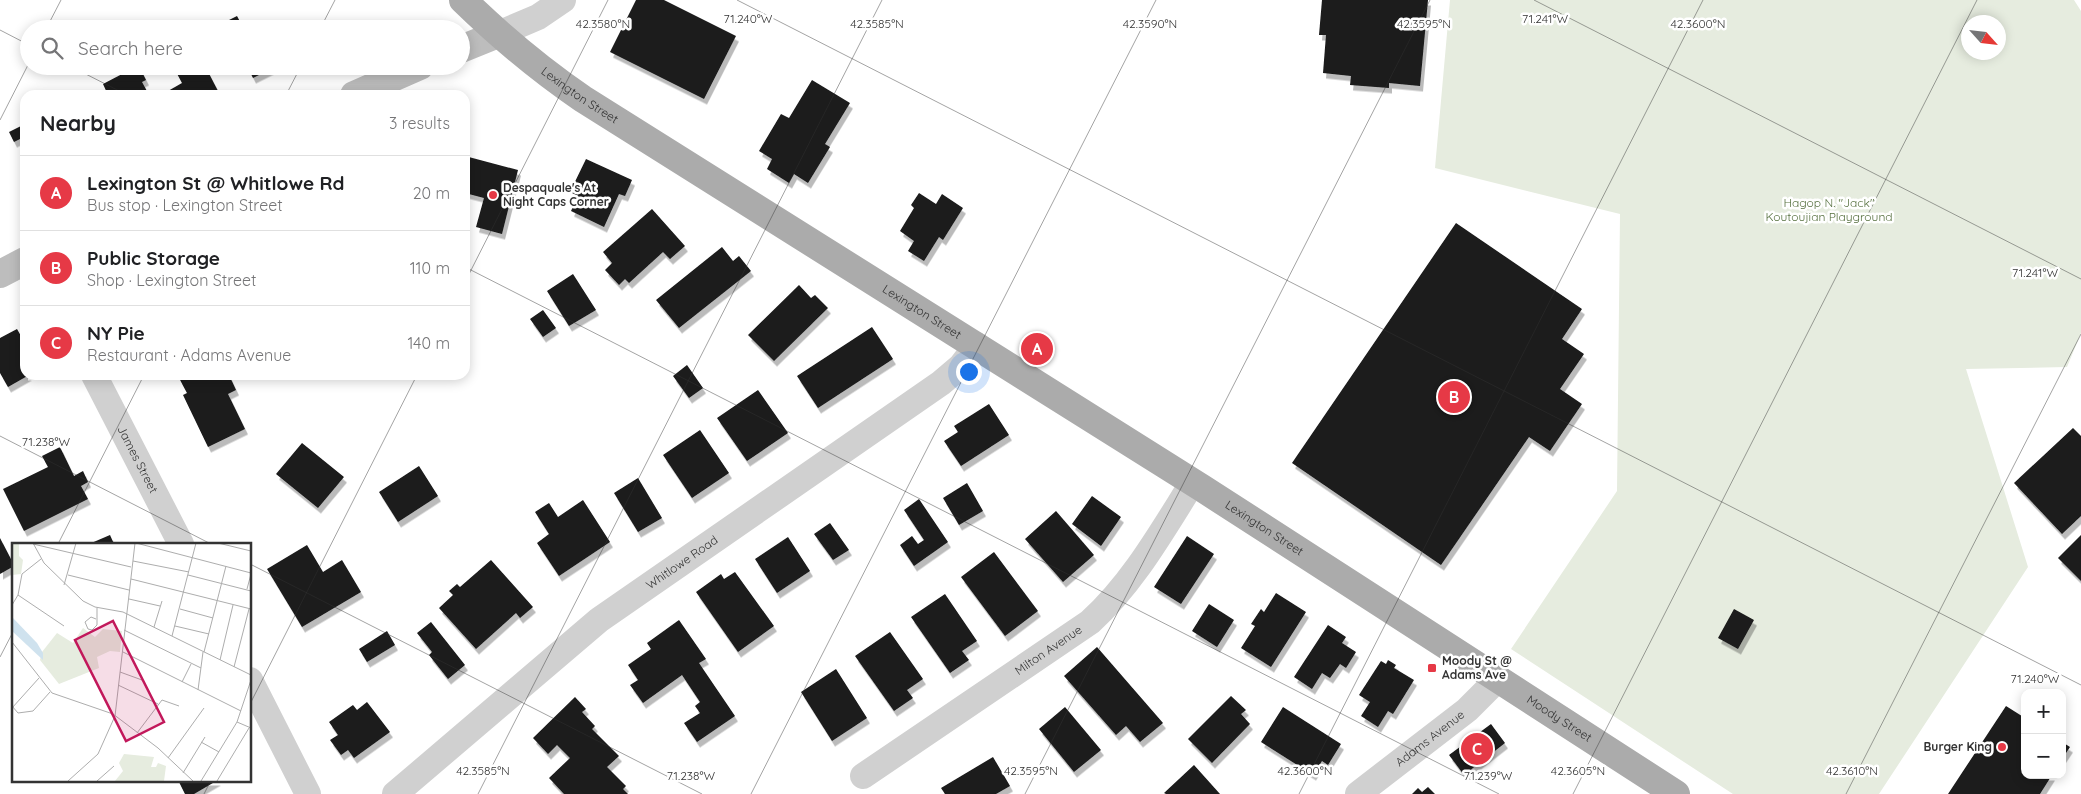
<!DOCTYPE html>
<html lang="en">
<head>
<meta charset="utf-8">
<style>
  :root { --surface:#fff; --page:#f2f2f2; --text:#202124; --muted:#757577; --line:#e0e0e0; --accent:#e63946 }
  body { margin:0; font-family:Quicksand,sans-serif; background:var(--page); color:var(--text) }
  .controls { position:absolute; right:15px; bottom:15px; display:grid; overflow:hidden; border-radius:10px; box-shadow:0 2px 12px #0003 }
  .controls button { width:45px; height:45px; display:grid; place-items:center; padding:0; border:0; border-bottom:1px solid var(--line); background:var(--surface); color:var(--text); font:25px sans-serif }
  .compass { position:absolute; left:1961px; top:15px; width:45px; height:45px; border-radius:50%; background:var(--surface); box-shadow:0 2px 12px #0003; rotate:117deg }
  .you { position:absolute; left:968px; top:371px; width:18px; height:18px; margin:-12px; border:4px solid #fff; border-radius:50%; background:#1a73e8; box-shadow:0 0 0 8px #1a73e833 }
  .badge { display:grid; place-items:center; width:32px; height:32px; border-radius:50%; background:var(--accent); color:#fff; font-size:16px; font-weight:700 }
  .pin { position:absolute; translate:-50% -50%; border:2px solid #fff; box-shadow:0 1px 5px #0006 }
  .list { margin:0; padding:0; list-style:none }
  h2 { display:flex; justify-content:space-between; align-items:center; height:65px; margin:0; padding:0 20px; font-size:21px }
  h2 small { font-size:16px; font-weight:400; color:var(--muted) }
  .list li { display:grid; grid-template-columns:32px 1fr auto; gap:15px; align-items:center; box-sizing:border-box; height:75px; padding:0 20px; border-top:1px solid var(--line) }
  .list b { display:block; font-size:19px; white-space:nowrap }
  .list p { margin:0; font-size:16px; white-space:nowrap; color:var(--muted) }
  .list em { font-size:16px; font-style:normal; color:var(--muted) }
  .icon { flex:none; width:28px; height:28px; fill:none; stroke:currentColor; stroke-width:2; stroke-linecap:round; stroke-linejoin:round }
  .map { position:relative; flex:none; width:2081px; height:794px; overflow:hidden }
  .search { position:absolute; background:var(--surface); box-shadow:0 2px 12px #0003; left:20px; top:20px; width:450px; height:55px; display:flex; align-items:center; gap:12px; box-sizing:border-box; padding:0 18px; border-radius:28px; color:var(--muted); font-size:19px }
  .panel { position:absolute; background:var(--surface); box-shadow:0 2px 12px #0003; left:20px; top:90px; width:450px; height:290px; border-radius:15px }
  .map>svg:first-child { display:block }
  .green { fill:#e6ecdf; fill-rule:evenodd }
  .building { fill:#1a1a1a; filter:url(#shadow) }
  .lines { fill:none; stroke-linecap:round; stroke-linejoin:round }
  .street { stroke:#d0d0d0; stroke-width:26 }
  .secondary { stroke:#bdbdbd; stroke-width:28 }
  .primary { stroke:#ababab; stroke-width:28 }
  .ticks { fill:none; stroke:#333; stroke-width:1; stroke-opacity:0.45 }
  .poi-dot { fill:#e63946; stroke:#fff; stroke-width:2 }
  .labels { text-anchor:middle; stroke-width:5; stroke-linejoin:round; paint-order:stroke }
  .street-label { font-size:12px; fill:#333; stroke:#fff }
  .poi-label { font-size:12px; font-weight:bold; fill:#333; stroke:#fff; text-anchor:start }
  .park-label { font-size:12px; fill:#56703f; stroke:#fff }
  .inset-road { fill:none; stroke:#adadad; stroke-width:1 }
  .view { fill:#c2185b; fill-opacity:0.15; stroke:#c2185b; stroke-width:2.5 }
  .inset-edge { fill:none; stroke:#333; stroke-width:2.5 }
  .ticks-label { font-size:12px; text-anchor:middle; fill:#333; stroke:#fff; stroke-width:5; stroke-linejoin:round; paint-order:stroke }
</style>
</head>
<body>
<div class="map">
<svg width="2081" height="794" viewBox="0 0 2081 794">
  <defs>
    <filter id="shadow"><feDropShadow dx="3" dy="5.5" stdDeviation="0" flood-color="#0004"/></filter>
  </defs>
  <rect width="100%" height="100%" fill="#fff"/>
  <path class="green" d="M1450,0h624l7,11v322l-14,34 -101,2 62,198 -149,227h-146l-222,-145 106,-158 3,-277 -185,-46zM1968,22h30v30h-30z"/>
  <path class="building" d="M636,0h28l72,36 -32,63 -94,-47z
    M1322,0h106l-8,86 -31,-3v5l-39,-3 1,-9 -28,-3 3,-38h-7z
    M237,16l7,13h-28l-1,-2z
    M127,66h12l7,14 -4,2 7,13h-41l-5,-11 21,-11 -2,-4z
    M173,66h32l13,25 -8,4h-39l-3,-4 14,-8z
    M247,66h30l-24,12z
    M812,80l38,23 -25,41 5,3 -22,36 -14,-9 -5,9 -22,-14 5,-10 -13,-8 22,-37 8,4z
    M25,124v26l-5,-11 -6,3 -5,-10z
    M465,156l53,14 -16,64 -26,-7 8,-29 -19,-5 3,-17 -3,-1z
    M586,159l46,21 -7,16 -6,-2 -15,33 -33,-16 7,-15 -8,-4z
    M919,193l17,11 6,-10 21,14 -20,32 -4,-3 -15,24 -16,-10 6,-10 -14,-10 14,-23 -3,-3z
    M652,209l33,37 -15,13 -7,-7 -34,31 -4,-4 -6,6 -14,-15 7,-7 -9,-11z
    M1456,223l126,86 -20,30 22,15 -24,35 22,15 -32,47 -21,-14 -88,128 -149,-102z
    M722,247l11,14 6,-5 12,15 -72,57 -23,-28z
    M573,274l23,36 -27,16 -22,-35z
    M799,285l12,13 4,-3 13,13 -54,53 -26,-26z
    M543,310l13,18 -13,9 -13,-18z
    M872,327l21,32 -75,49 -21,-32z
    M17,329l8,14v32h4l-21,12 -8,-14v-35z
    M687,365l16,23 -14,10 -16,-22z
    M186,375h30l3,5 10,-5 7,15 -8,4 17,35 -37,18 -25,-52 4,-2 -8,-15z
    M758,390l30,43 -41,28 -30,-43z
    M989,404l20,31 -48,31 -17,-25 14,-9 -4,-6z
    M2073,428l8,8v80l-19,18 -48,-51z
    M700,430l29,43 -37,25 -29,-43z
    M302,443l42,34 -26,31 -42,-34z
    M60,447l14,29 9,-5 5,11 -7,4 7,13 -64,32 -21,-42 45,-22 -6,-11z
    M419,466l19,30 -40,26 -19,-30z
    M638,478l24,40 -24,14 -24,-39z
    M967,483l16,28 -24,14 -16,-27z
    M1092,496l29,21 -20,29 -29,-22z
    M919,499l29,43 -34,24 -14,-21 12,-9 6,8 6,-4 -20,-30z
    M583,500l27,42 -51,34 -22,-33 12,-9 -14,-22 14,-9 9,14z
    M1056,511l38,44 -31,27 -38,-43z
    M830,523l19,27 -16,10 -19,-26z
    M110,535l4,9h-25z
    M2081,535v46l-23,-23z
    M1187,536l27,18 -33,50 -27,-17z
    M788,537l22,34 -33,22 -22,-34z
    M0,538l14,27v1l-14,8z
    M307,545l16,27 19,-12 19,32 -59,35 -35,-58z
    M994,552l44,59 -33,25 -44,-59z
    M491,560l42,47 -13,11 -4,-5 -40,36 -37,-41 14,-13 -4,-4 8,-7 3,3z
    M735,572l39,54 -36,26 -42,-60 25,-18 3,5z
    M1276,593l30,19 -35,55 -30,-19 14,-22 -4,-2 10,-15 3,3z
    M945,594l32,47 -15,10 7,9 -19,13 -39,-56z
    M1209,604l25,16 -17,27 -25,-16z
    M1734,609l20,11 -16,29 -20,-11z
    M679,620l27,39 -7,4 36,53 -38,26 -13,-19 16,-10 -5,-7 5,-4 -18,-27 -39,28 -13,-18 8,-5 -10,-15 23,-16 -4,-6z
    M431,622l34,43 -17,14 -19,-24 3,-3 -15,-19z
    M1328,625l18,12 -4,6 14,9 -10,16 -6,-4 -10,14 -8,-5 -10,16 -18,-12z
    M387,631l8,14 -28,17 -8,-13z
    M890,632l33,47 -16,11 6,8 -19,13 -39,-55z
    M1097,647l66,76 -23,19 -14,-16 -10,9 -52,-59z
    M1388,660l8,5 -2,3 20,12 -21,34 -5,-3 -10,16 -17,-11 9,-14 -11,-7 22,-34 5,3z
    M836,669l31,49 -35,23 -31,-49z
    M1231,696l15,14 -5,4 9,10 -38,39 -24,-24z
    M575,697l11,12 -4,3 13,14 -3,3 27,27 -12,11 19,19 -3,3 5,5h-64l-15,-16 21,-20 -13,-13 -9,9 -15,-16z
    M367,702l23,30 -36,26 -6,-8 -7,5 -11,-15 8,-5 -9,-13 24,-17 4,5z
    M2006,706l19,12v57h27l-12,19h-92z
    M1065,707l36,43 -27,22 -35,-43z
    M1283,707l58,37 -13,21 -6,-4 -9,14 -52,-33z
    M1491,724l14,19 -41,32 -15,-20z
    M2062,742l8,5 -8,12z
    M993,757l17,29 -14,8h-51l-4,-6z
    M1194,765l26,29h-54l-2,-1z
    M178,780h40l-24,14h-9z
    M1428,787l7,7h-23l6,-6 4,4z"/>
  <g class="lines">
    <g class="street">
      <path d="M498,34l40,-17 25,-17"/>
      <path id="s1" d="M94,375l87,169"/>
      <path d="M250,680l58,114"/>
      <path id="s2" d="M863,776l227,-154c43,-39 72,-91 103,-140"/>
      <path id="s3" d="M395,794l204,-174 342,-237 20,-17 16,-21"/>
      <path id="s4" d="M1358,794l109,-84 31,-31"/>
    </g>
    <path class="secondary" d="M461,49l37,-15
      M354,95l66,-29
      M0,274l25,-13"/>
    <path class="primary" id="s5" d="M463,0c38,37 76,69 120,99l619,389 474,306"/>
  </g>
  <path class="ticks" d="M737,0l1344,685M1534,0l547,279M46,29l15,-29M320,29l15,-29M0,30l29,15M70,66l57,29M286,95l15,-29M0,120l29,-57M465,267l1034,527M465,282l143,-282M0,436l211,108M58,544l86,-169M250,564l452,230M0,657l14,-27M250,704l167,-329M204,794l7,-14M478,794l404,-794M751,794l405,-794M1025,794l405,-794M1299,794l404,-794M1573,794l404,-794M1846,794l235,-460"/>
  <g class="poi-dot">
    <circle cx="493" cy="195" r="5"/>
    <rect x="1427" y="663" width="10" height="10" rx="2.5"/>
    <circle cx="2002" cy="747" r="5"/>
  </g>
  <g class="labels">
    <g class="street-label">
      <text dy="4" stroke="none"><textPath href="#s5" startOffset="151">Lexington Street</textPath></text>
      <text dy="4" stroke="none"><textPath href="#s5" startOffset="556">Lexington Street</textPath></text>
      <text dy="4" stroke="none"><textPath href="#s1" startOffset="95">James Street</textPath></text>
      <text dy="4" stroke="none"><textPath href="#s5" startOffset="961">Lexington Street</textPath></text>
      <text dy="4" stroke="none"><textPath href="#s3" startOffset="369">Whitlowe Road</textPath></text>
      <text dy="4" stroke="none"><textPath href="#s2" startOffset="224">Milton Avenue</textPath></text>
      <text dy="4" stroke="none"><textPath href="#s5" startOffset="1312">Moody Street</textPath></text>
      <text dy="4" stroke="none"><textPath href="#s4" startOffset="91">Adams Avenue</textPath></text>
    </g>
    <g class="poi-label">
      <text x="503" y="192">Despaquale's At<tspan x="503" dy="14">Night Caps Corner</tspan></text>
      <text x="1442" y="665">Moody St @<tspan x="1442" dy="14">Adams Ave</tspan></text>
      <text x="1992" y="751" text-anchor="end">Burger King</text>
    </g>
    <g class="park-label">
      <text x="1829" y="207">Hagop N. "Jack"<tspan x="1829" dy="14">Koutoujian Playground</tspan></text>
    </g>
  </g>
  <g transform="translate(12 543)">
    <rect width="239" height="239" fill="#fff"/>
    <path d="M0,0h7v13l4,4 -2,14 -9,1zM71,85l12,9 8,-8 19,2 -2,21 -10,-1 -13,6 2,11 -40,16 -19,-24 2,-8 15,-19 16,10zM112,211l30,3 -3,10h5l2,-4 8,3 -2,15h-49l8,-10 -4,-8z" fill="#e6ecdf"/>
    <path d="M0,74l25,26 6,10v7l-31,-29z" fill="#cfe2ee"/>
    <path class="inset-road" d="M21,0l11,20 39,38 12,6 28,5 128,63M124,0l115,30M206,0l33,8M21,1l98,23M121,18l56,11M56,32l61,15M176,32l63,16M119,36l120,30M52,42l12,-42M235,46l4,-15M6,52l46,31M117,56l31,7M0,62l6,-10 4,-21 19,-15M168,66l33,9M84,76l-5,-2 -6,5 3,7 4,1 5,-5v-17M163,83l34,8M142,84l8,-26M112,87l77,38M160,93l24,-93M0,99l40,51 61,21 45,34 35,33M111,109l118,59M192,109l22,-86M208,117l13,-55M222,124l15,-58M108,129l22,8M170,139l9,-18M106,142l40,19M186,147l5,-38M0,163l6,7 15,-2 17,-19M0,165l27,-30M225,179l14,6M125,190l25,-33 17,6M189,199l18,10M156,215l36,-50M171,230l22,-36M56,238l30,-27 17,-38 20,-173M85,238l17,-15M189,238l36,-59 14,-42M205,238l32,-53"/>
    <path class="view" d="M101,78l51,101 -38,19 -51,-101z"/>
    <rect width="239" height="239" class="inset-edge"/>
  </g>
  <g class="ticks-label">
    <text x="748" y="23">71.240°W</text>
    <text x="1545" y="23">71.241°W</text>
    <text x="603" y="28">42.3580°N</text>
    <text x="877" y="28">42.3585°N</text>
    <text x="1150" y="28">42.3590°N</text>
    <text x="1424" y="28">42.3595°N</text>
    <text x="1698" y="28">42.3600°N</text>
    <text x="2035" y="277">71.241°W</text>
    <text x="46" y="446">71.238°W</text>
    <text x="2035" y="683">71.240°W</text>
    <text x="483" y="775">42.3585°N</text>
    <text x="1031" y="775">42.3595°N</text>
    <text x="1305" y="775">42.3600°N</text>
    <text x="1578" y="775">42.3605°N</text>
    <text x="1852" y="775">42.3610°N</text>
    <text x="691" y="780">71.238°W</text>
    <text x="1488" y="780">71.239°W</text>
  </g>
</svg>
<div class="controls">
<button>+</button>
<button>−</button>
</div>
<svg class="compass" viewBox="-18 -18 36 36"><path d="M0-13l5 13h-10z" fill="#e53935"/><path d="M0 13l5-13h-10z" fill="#757577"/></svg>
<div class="you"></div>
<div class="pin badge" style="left:1037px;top:349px">A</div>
<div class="pin badge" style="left:1454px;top:397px">B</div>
<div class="pin badge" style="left:1477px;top:749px">C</div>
<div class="search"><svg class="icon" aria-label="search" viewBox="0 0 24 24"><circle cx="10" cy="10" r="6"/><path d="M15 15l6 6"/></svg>Search here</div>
<section class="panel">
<h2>Nearby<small>3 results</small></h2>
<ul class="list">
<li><span class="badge">A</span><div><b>Lexington St @ Whitlowe Rd</b><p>Bus stop · Lexington Street</p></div><em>20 m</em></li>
<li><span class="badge">B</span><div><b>Public Storage</b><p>Shop · Lexington Street</p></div><em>110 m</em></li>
<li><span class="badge">C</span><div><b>NY Pie</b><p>Restaurant · Adams Avenue</p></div><em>140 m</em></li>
</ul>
</section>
</div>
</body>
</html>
